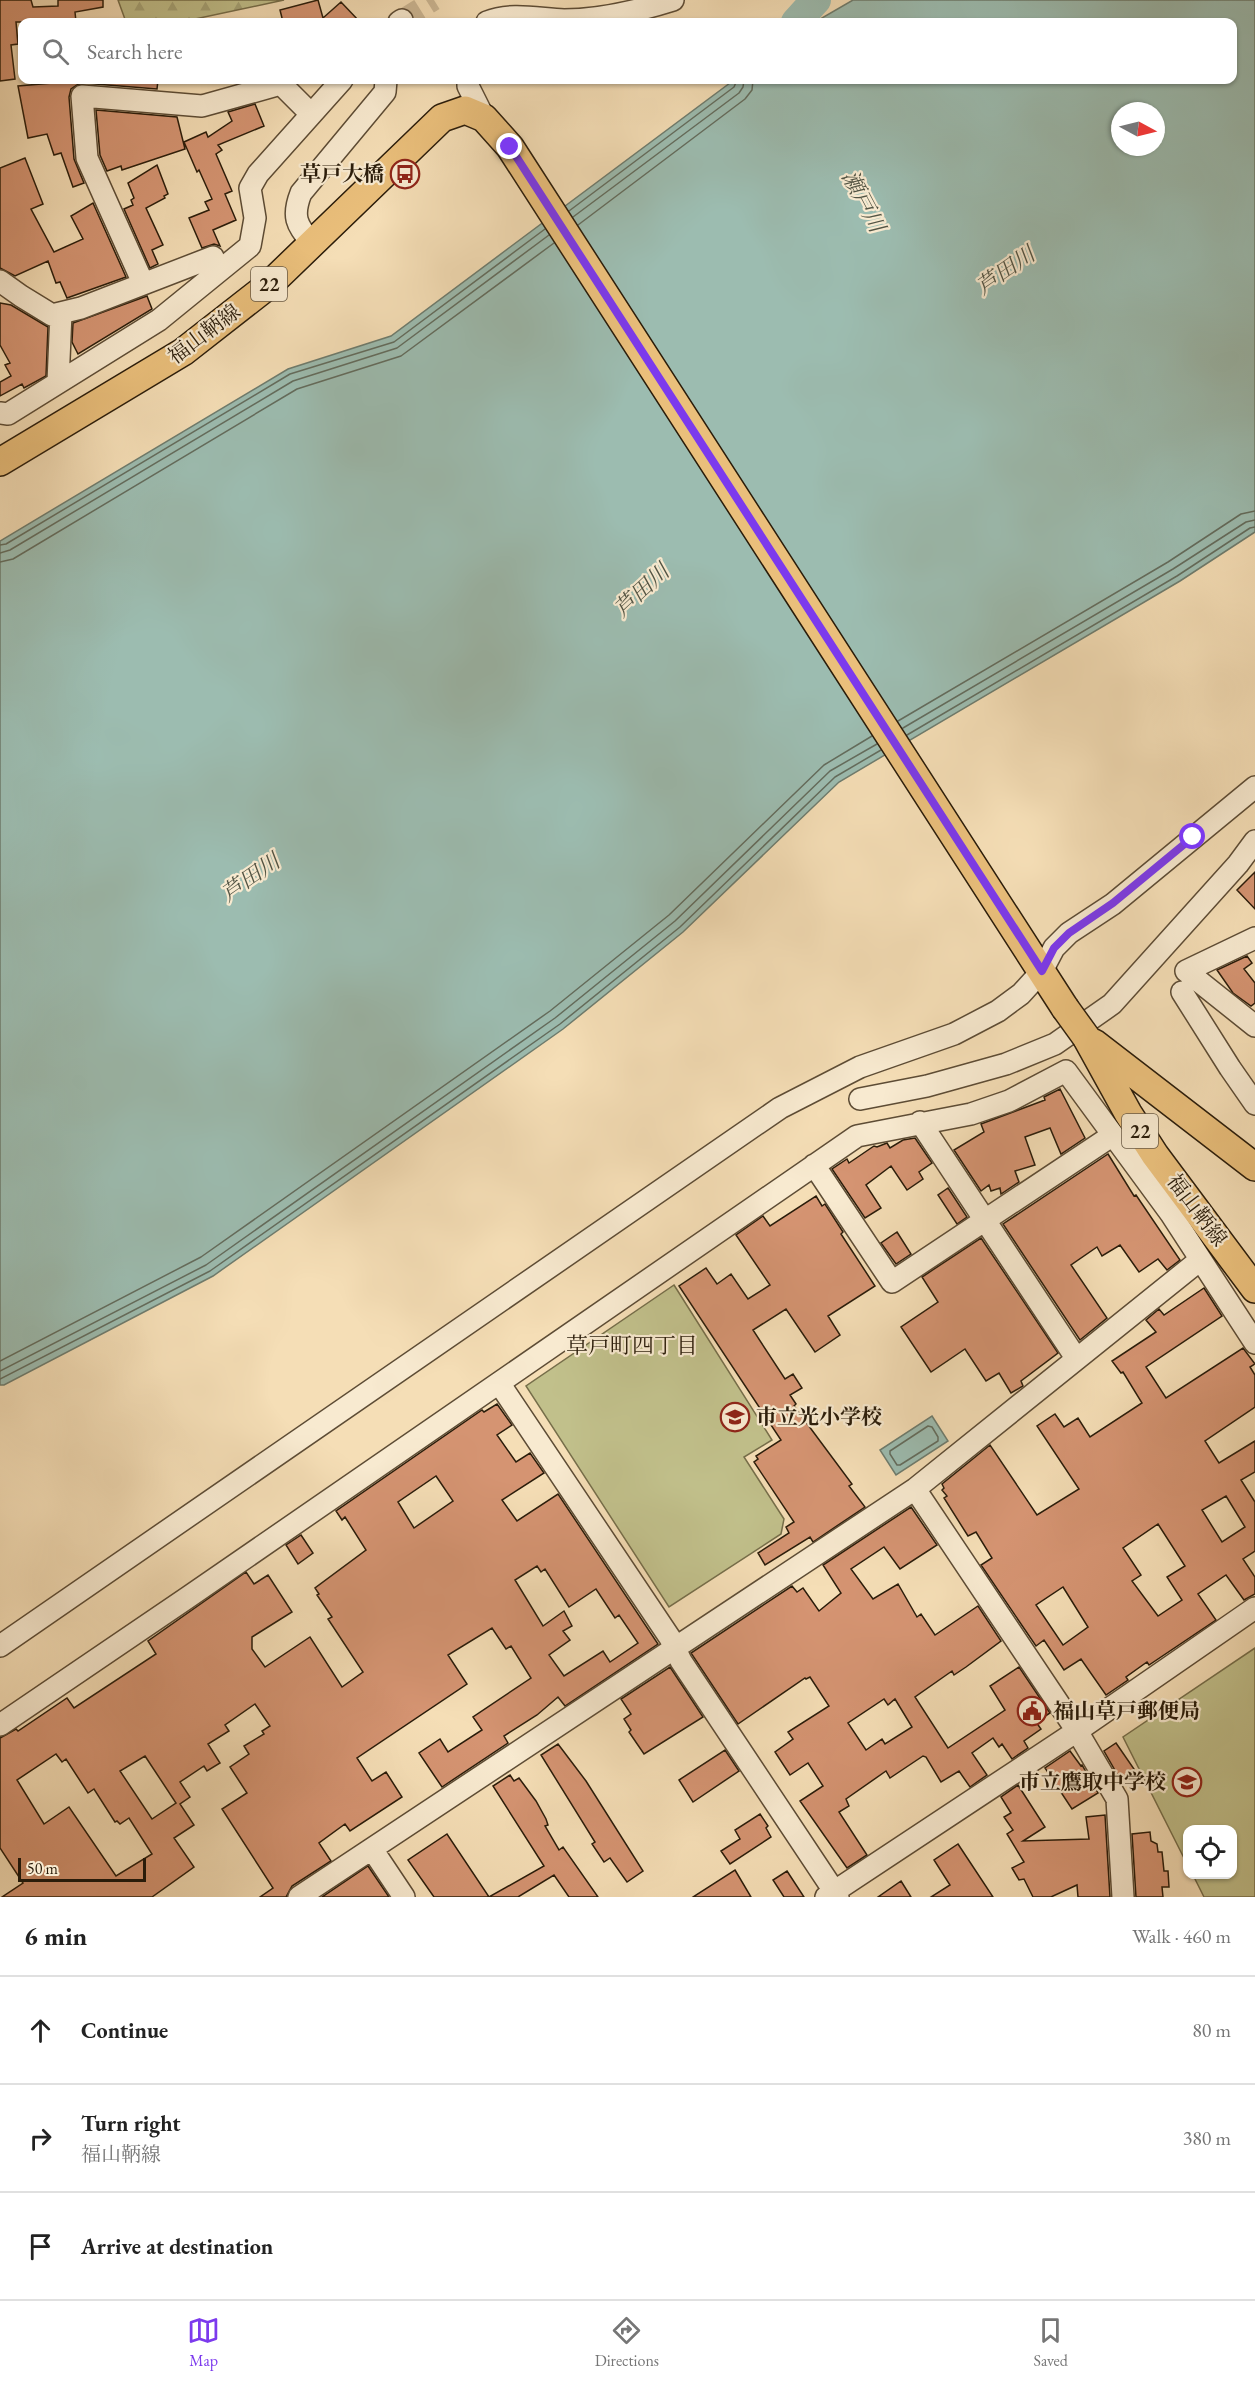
<!DOCTYPE html>
<html lang="en">
<head>
<meta charset="utf-8">
<style>
  :root { --surface:#fff; --page:#f2f2f2; --text:#222; --muted:#767676; --line:#e0e0e0; --accent:#7c3aed }
  body { margin:0; font-family:"EB Garamond","Noto Serif JP",serif; background:var(--page); color:var(--text) }
  .controls { position:absolute; right:18px; bottom:18px; display:grid; overflow:hidden; border-radius:12px; box-shadow:0 2px 4px #0004 }
  .controls button { width:54px; height:54px; display:grid; place-items:center; padding:0; border:0; border-bottom:2px solid var(--line); background:var(--surface); color:var(--text); font:30px sans-serif }
  .compass { position:absolute; left:1111px; top:102px; width:54px; height:54px; border-radius:50%; background:var(--surface); box-shadow:0 2px 4px #0004; rotate:97deg }
  .scale { position:absolute; left:18px; bottom:15px; width:128px; box-sizing:border-box; padding-left:6px; border:3px solid #2a1c0a; border-top:0; font-size:16px; line-height:21px; white-space:nowrap; color:#2a1c0a; -webkit-text-stroke:4px #f8ead0; paint-order:stroke }
  .stop { position:absolute; width:18px; height:18px; margin:-14px; border:4px solid #7c3aed; border-radius:50%; background:#fff }
  .stop.end { background:#7c3aed; border-color:#fff; box-shadow:0 2px 6px #0008 }
  .list { margin:0; padding:0; list-style:none }
  h2 { display:flex; justify-content:space-between; align-items:center; height:78px; margin:0; padding:0 24px; font-size:26px }
  h2 small { font-size:20px; font-weight:400; color:var(--muted) }
  .list li { display:grid; grid-template-columns:39px 1fr auto; gap:18px; align-items:center; box-sizing:border-box; height:108px; padding:0 24px; border-top:2px solid var(--line) }
  .list b { display:block; font-size:22px; white-space:nowrap }
  .list p { margin:0; font-size:20px; white-space:nowrap; color:var(--muted) }
  .list em { font-size:20px; font-style:normal; color:var(--muted) }
  .icon { flex:none; width:33px; height:33px; fill:none; stroke:currentColor; stroke-width:2; stroke-linecap:round; stroke-linejoin:round }
  .map { position:relative; flex:none; width:1255px; height:1897px; overflow:hidden }
  .search { position:absolute; background:var(--surface); box-shadow:0 2px 4px #0004; left:18px; right:18px; top:18px; height:66px; display:flex; align-items:center; gap:15px; box-sizing:border-box; padding:0 21px; border-radius:12px; color:var(--muted); font-size:22px }
  .sheet { height:402px; background:var(--surface) }
  nav { display:flex; justify-content:space-around; align-items:center; box-sizing:border-box; height:84px; border-top:2px solid var(--line); background:var(--surface); font-size:16px; color:var(--muted) }
  nav a { display:grid; justify-items:center; gap:3px }
  nav .on { color:var(--accent) }
  .map>svg:first-child { display:block }
  .forest { fill:url(#forest-firs); stroke:#766e4a; stroke-width:1.5 }
  .garden { fill:#c1c08b; stroke:#766e4a; stroke-width:1.5 }
  .water { fill:#9cbcb0; stroke:#6e7c6e; stroke-width:1.5; fill-rule:evenodd }
  .lines { fill:none; stroke-linecap:round; stroke-linejoin:round }
  .shore { stroke:#636c5d; stroke-width:1.5 }
  .river { stroke:#9cbcb0; stroke-width:30 }
  .building { fill:#d59472; stroke:#2a1c0a; stroke-width:1.5; fill-rule:evenodd }
  .minor-tunnel { stroke:#ccb794; stroke-width:21; stroke-dasharray:21 10; stroke-linecap:butt }
  .minor-casing { stroke:#5d4c35; stroke-width:24 }
  .major-casing { stroke:#2a1c0a; stroke-width:30 }
  .minor { stroke:#f8ead0; stroke-width:21 }
  .major { stroke:#eabf7b; stroke-width:27 }
  .major-bridge-casing { stroke:#2a1c0a; stroke-width:30; stroke-linecap:butt }
  .major-bridge { stroke:#eabf7b; stroke-width:27 }
  .route { stroke:#7c3aed; stroke-width:8 }
  .labels { text-anchor:middle; stroke-width:4.5; stroke-linejoin:round; paint-order:stroke }
  .shield { fill:#f8ead0; stroke:#685a45; stroke-width:1.5 }
  .shield-label { font-size:20px; font-weight:bold; fill:#2a1c0a }
  .poi-label { font-size:21px; font-weight:bold; fill:#2a1c0a; stroke:#f8ead0; text-anchor:end }
  .street-label { font-size:21px; fill:#2a1c0a; stroke:#f8ead0 }
  .water-label { font-size:22px; font-style:italic; fill:#525444; stroke:#f8ead0 }
  .neighbourhood-label { font-size:22px; fill:#2a1c0a; stroke:#f8ead0 }
</style>
</head>
<body>
<div class="map">
<svg width="1255" height="1897" viewBox="0 0 1255 1897">
  <defs>
    <pattern id="forest-firs" width="22" height="20" patternUnits="userSpaceOnUse" patternTransform="scale(1.5)"><rect width="22" height="20" fill="#c1c08b"/><path d="M5 1l3.5 6h-7zM16 11l3.5 6h-7z" fill="#a6a477"/></pattern>
  </defs>
  <rect width="100%" height="100%" fill="#f5deb6"/>
  <filter id="stains"><feTurbulence type="fractalNoise" baseFrequency=".00333" numOctaves="4"/><feColorMatrix values="0 0 0 0 .2 0 0 0 0 .09 0 0 0 0 .02 0 0 0 .5 -.17"/></filter>
  <radialGradient id="worn" r=".72"><stop offset=".6" stop-color="#630" stop-opacity="0"/><stop offset="1" stop-color="#630" stop-opacity=".3"/></radialGradient>
  <path class="forest" d="M118,0h166l-103,22h-55z"/>
  <path class="garden" d="M674,1285l98,155 -28,17 40,62 -3,15 -112,73 -143,-221z
    M1255,1648v249h-51l-11,-22 39,-1v-44h-44l-1,34 -64,-127z"/>
  <path class="water" d="M853,0h402v532l-75,49 -341,201 -156,150 -120,97 -350,247 -209,109h-4v-844l288,-172 103,-33 343,-256h498v-58h-417zM1120,111h36v36h-36z
    M932,1416l16,25 -52,34 -16,-25z"/>
  <g class="lines">
    <path class="shore" d="M569,211l165,-124 3,-7
      M573,217l166,-124 4,-6 1,-7
      M578,225l167,-126 7,-9 1,-10
      M0,545l6,-1 284,-170 104,-32 151,-113
      M0,553l10,-3 283,-169 104,-33 152,-113
      M0,562l13,-3 284,-170 104,-33 153,-113
      M898,721l270,-159 73,-48 14,-3
      M903,728l270,-159 73,-47 9,-2
      M907,735l270,-159 73,-48 5,-1
      M0,1361l201,-104 349,-246 119,-96 155,-150 48,-29
      M0,1371l206,-106 349,-247 120,-97 155,-150 47,-27
      M0,1379l210,-108 350,-247 120,-97 155,-150 46,-27
      M928,1426l4,1 6,10v4l-38,24h-3l-7,-11v-3z"/>
    <path class="river" d="M796,22l20,-22"/>
  </g>
  <path class="building" d="M0,0h31l2,7 25,-1v-6h45v7l-28,5 1,10h-60l2,22 -7,1 4,34 -15,2z
    M318,0l5,18 18,-16 19,20h-77l-3,-12z
    M88,80h70l-1,9 -74,-6 -6,2 -6,4 -2,8 5,62 10,24 -11,4 -12,-34 -7,2 -7,-21 -19,4 -10,-52z
    M255,104l9,22 -46,19 4,5 -6,4 16,37 -7,3 11,26 -23,10 7,16 -6,-2 -12,4 -13,-30 20,-8 -4,-8 7,-3 -13,-29 -2,2 -13,-30 22,-10 2,5 24,-16 -4,-9z
    M96,110l81,7 8,32 -63,21 -1,-4 -14,5 -7,-16z
    M25,158l18,46 -12,5 23,43 29,-13 -12,-23 22,-13 33,74 -59,21 -7,-16 -4,1 -8,-22 -33,15 -15,-8v-100z
    M157,165l11,29 -4,2 1,2 -19,10 17,37 -11,5 6,14 -8,4 -26,-59 9,-4 -2,-5 3,-2 -6,-15z
    M147,296l5,13 -74,45 -6,-12 1,-19z
    M0,303l11,2 37,22 -2,49 -22,12 -2,-4 -22,12v-14l11,-6 -6,-11 5,-2 -10,-18z
    M1255,872v37l-18,-19z
    M1247,956l5,7 -8,6 11,14v20l-4,3 -18,-13 -16,-23z
    M1060,1089l25,49 -24,16 -11,-26 -25,9 10,28 -20,6 4,11 -18,12 -1,-6 -9,3 -2,-6 -8,6 -27,-41 30,-18 -3,-8 64,-24 -1,-3z
    M915,1138l17,25 -13,9 4,7 -16,11 -16,-24 -25,19 15,23 -16,10 -33,-49 15,-10 2,4 25,-17 3,1 10,-4 3,5 13,-8z
    M1108,1154l26,42 2,-1 44,65 -13,10 -9,-11 -19,13 -19,-27 -18,11 -5,-9 -26,18 36,53 -27,22 -77,-116z
    M948,1188l19,29 -10,7 -19,-29z
    M816,1196l6,10 3,-2 18,28 -2,2 34,52 -47,30 12,19 -25,17 -29,-43 -33,21 32,49 8,-5 9,14 -12,7 6,9 -2,2 58,78 -3,2 16,21 -52,35 -3,-5 -45,28 -7,-12 31,-20 -3,-6 8,-5 -40,-60 4,-3 -2,-3 25,-16 -102,-154 27,-18 11,16 14,-10 17,25 22,-14 -34,-50 27,-19 7,10z
    M897,1232l14,22 -15,10 -15,-21z
    M981,1238l77,115 -37,28 2,5 -12,7 -12,-20 -13,8 -21,-32 -34,23 -30,-45 37,-25 -16,-25z
    M1204,1288l18,28 -76,51 20,31 77,-50 12,16 -5,3 5,8v32l-50,34 14,22 36,-22v31l-14,8 14,22v49l-12,8 12,18v17l-11,6 -18,-25 -28,19 18,26 -67,45 -2,-3 -21,15 2,3 -22,15 -25,-36 -17,11 -20,-30 -8,6 -55,-81 11,-7 -16,-26 -8,4 -24,-38 3,-2 -5,-6 2,-2 -2,-4 48,-39 47,70 42,-26 -42,-63 18,-12 9,13 14,-9 12,19 52,-34 -19,-31 -2,1 -9,-12 44,-29 -10,-12 13,-11 5,6zM1226,1496l19,31 -23,15 -20,-32zM1158,1524l27,42 -18,11 15,23 -24,16 -26,-35 9,-6 -18,-27zM1063,1587l25,40 -25,18 -27,-40z
    M497,1404l15,21 -15,10 19,27 14,-9 14,20 -42,27 15,21 41,-27 100,150 -93,62 -7,-9 -21,18 -33,21 4,7 -66,44 -23,-34 21,-14 8,13 34,-22 -9,-13 58,-39 -20,-32 -5,3 -14,-21 -44,27 19,29 -110,74 15,23 14,-9 16,25 -52,34 -5,-7 -26,19 12,18 -39,25 -6,11h-26l13,-9 -51,-79 25,-16 -17,-26 19,-13 -5,-8 20,-12 -2,-3 8,-5 -15,-22 -30,21 4,6 -21,13 12,19 -13,8 -3,-5 -24,16 10,15 -10,7 14,21 -20,13 20,29 -42,30h-150l21,-14 -23,-35v-110l16,-9 2,2 49,-33 7,10 82,-54 -8,-13 98,-69 8,12 14,-9 24,37 -40,25v12l13,18 45,-30 32,50 21,-15 -35,-53 4,-2 -15,-22 2,-1 -4,-6 51,-38 -21,-33 -3,3 -6,-9 146,-101 2,2zM436,1476l17,25 -39,27 -16,-26zM537,1566l4,6 4,-3 24,38 27,-18 19,29 4,-3 19,28 -28,19 -7,-11 -39,25 -15,-21 21,-15 -7,-9 9,-5 -8,-15 -21,15 -28,-46zM56,1754l6,8 4,-3 22,34 6,-4 21,33 2,-1 3,3 9,-6 23,36 -36,22 -47,-69 -25,17 -27,-44zM145,1756l31,47 -24,16 -32,-48z
    M911,1507l26,38 -37,24 -16,-22 -33,22 22,30 25,-15 19,33 4,-3 14,21 43,-29 23,35 -35,26 -12,8 -2,-4 -37,26 33,51 57,-38 -15,-24 29,-19 31,46 -14,9 5,7 -17,12 4,7 -16,11 -10,-15 -3,3 -6,-9 -21,15 15,22 -17,12 -11,-16 -18,11 -15,-25 -3,-1 -33,22 -4,-7 -40,28 3,7 -10,6 28,43 -20,13 -47,-67 23,-15 -15,-23 -18,12 -15,-23 18,-13 -5,-7 41,-26 -19,-29 -4,2 -1,-1 -67,46 -47,-71 101,-67 5,6 6,-4 16,23 22,-18 -18,-28zM884,1699l4,6 7,-6 17,28 -27,17 -3,-5 -16,11 -18,-27z
    M301,1535l12,18 -15,11 -12,-19z
    M670,1667l33,50 -59,37 -15,-22 2,-2 -7,-11 7,-5 -10,-15z
    M1116,1743l18,26 -14,10 -16,-28z
    M558,1744l28,37 57,90 -16,11 -17,-24 -6,4 -12,-18 3,-2 -54,-87z
    M725,1750l14,21 -46,31 -14,-22z
    M1070,1751l11,15 1,-1 16,28 -26,16 -27,-41z
    M510,1775l4,6 5,-3 17,23 10,18 2,6 -3,1 14,24 4,-3 35,50h-29l-15,-22 -36,22h-84l-26,-37 39,-26 42,63 55,-31 -51,-80z
    M1018,1785l27,42 -22,14 66,-2 -3,-22 19,-2 5,82h-32l-1,-12 -26,12h-18l-9,-18 -5,1 -7,-12 12,-6 -17,-28 6,-4 -9,-13 7,-4 -10,-16z
    M760,1814l8,12 -2,2 5,9 -41,27 -9,-13 19,-12 -5,-9z
    M1150,1832l1,9 6,3 1,8h4l2,19h4l1,16h-7l1,10h-27l-4,-63z
    M958,1844l35,53h-62l19,-12 -16,-25z
    M368,1866l21,31h-67z
    M735,1870l16,27h-58z
    M787,1871l17,26h-20l-11,-17z
    M901,1881l10,16h-33z"/>
  <g class="lines">
    <path class="minor-tunnel" d="M402,20l32,-20"/>
    <g class="minor-casing">
      <path id="minor" d="M399,22l3,-2
        M487,22c24,-10 52,-3 77,-2 38,0 74,-9 109,-20
        M468,80v6l16,32
        M312,243c-16,-18 -20,-27 -11,-50l84,-101 1,-12
        M0,281l21,15 31,19 29,-7 132,-51
        M143,283l-56,-125 -5,-62 120,10 79,-22 30,30
        M58,382l3,-69
        M0,413l8,1 151,-94 91,-74 5,-28 -5,-30 8,-14 84,-94
        M1255,938l-69,33 69,55
        M1182,992l48,76 25,36
        M860,1099l67,-13 79,-22 49,-20 57,-40 126,-140 17,-23
        M920,1122l156,236
        M814,1165l78,117 221,-147
        M499,1383l171,255 11,23 157,236
        M915,1489l162,242 40,68 6,98
        M0,1646l780,-538 80,-41 94,-33 44,-23 23,-17 21,-23 12,-23 15,-15 44,-29 142,-117
        M0,1725l187,-127 670,-462 114,-22 38,-13 57,-30 105,143 84,129
        M372,1849l32,48
        M299,1897l616,-408 285,-229
        M826,1897l251,-166 178,-123"/>
    </g>
    <g class="major-casing">
      <path id="major" d="M0,462l183,-110 87,-68 172,-166 23,-8 19,8 26,29 555,861
        M1086,1037l42,76 27,42 100,134
        M1094,1043l161,124"/>
    </g>
    <use href="#minor" class="minor"/>
    <use href="#major" class="major"/>
    <g class="major-bridge-casing">
      <path id="major-bridge" d="M1065,1008l21,29"/>
    </g>
    <use href="#major-bridge" class="major-bridge"/>
  </g>
  <g class="lines">
    <path class="route" d="M510,147l532,824 12,-23 15,-15 44,-30 80,-66"/>
  </g>
  <defs>
    <g id="bus-ring" transform="scale(1.5)"><circle r="9.5" fill="#f8ead0" stroke="#8f2418" stroke-width="1.5"/><path d="M-5-6H5V4H4V6H2V4H-2V6H-4V4H-5ZM-3.5-4V0h7V-4ZM-3.5 1.2v1.5H-2V1.2ZM2 1.2v1.5H3.5V1.2Z" fill="#8f2418"/></g>
    <g id="school-ring" transform="scale(1.5)"><circle r="9.5" fill="#f8ead0" stroke="#8f2418" stroke-width="1.5"/><path d="M0-5L7-2L0 1L-7-2ZM-4 1L0 2.5L4 1V4Q0 6-4 4Z" fill="#8f2418"/></g>
    <g id="civic-ring" transform="scale(1.5)"><circle r="9.5" fill="#f8ead0" stroke="#8f2418" stroke-width="1.5"/><path d="M-.6-6.5H3V-4.5H.6V-3L4-1V1h2V6H-6V1h2V-1L-.6-3ZM-1.2 2.5V6h2.4V2.5Z" fill="#8f2418"/></g>
  </defs>
  <g fill-rule="evenodd">
    <use href="#bus-ring" x="405" y="174"/>
    <use href="#school-ring" x="735" y="1417"/>
    <use href="#civic-ring" x="1032" y="1711"/>
    <use href="#school-ring" x="1187" y="1782"/>
  </g>
  <g class="labels">
    <g class="shield">
      <rect x="251" y="267" width="36" height="34" rx="4.5"/>
      <rect x="1122" y="1114" width="36" height="34" rx="4.5"/>
    </g>
    <g class="shield-label">
      <text x="269" y="291">22</text>
      <text x="1140" y="1138">22</text>
    </g>
    <g class="poi-label">
      <text x="384" y="181">草戸大橋</text>
      <text x="756" y="1424" text-anchor="start">市立光小学校</text>
      <text x="1053" y="1718" text-anchor="start">福山草戸郵便局</text>
      <text x="1166" y="1789">市立鷹取中学校</text>
    </g>
    <g class="street-label">
      <text transform="translate(204 334) rotate(-37)" y="7">福山鞆線</text>
      <text transform="translate(1197 1210) rotate(53)" y="7">福山鞆線</text>
    </g>
    <g class="water-label">
      <text transform="translate(864 201) rotate(62)" y="8">瀬戸川</text>
      <text transform="translate(1005 270) rotate(-35)" y="8">芦田川</text>
      <text transform="translate(641 590) rotate(-43)" y="8">芦田川</text>
      <text transform="translate(250 877) rotate(-35)" y="8">芦田川</text>
    </g>
    <g class="neighbourhood-label">
      <text x="632" y="1353">草戸町四丁目</text>
    </g>
  </g>
  <rect width="100%" height="100%" filter="url(#stains)"/>
  <rect width="100%" height="100%" fill="url(#worn)"/>
</svg>
<div class="controls">
<button><svg class="icon" aria-label="locate" viewBox="0 0 24 24"><circle cx="12" cy="12" r="6"/><path d="M12 2v4M12 18v4M2 12h4M18 12h4"/></svg></button>
</div>
<svg class="compass" viewBox="-18 -18 36 36"><path d="M0-13l5 13h-10z" fill="#e53935"/><path d="M0 13l5-13h-10z" fill="#767676"/></svg>
<div class="scale">50 m</div>
<div class="stop" style="left:1193px;top:837px"></div>
<div class="stop end" style="left:510px;top:147px"></div>
<div class="search"><svg class="icon" aria-label="search" viewBox="0 0 24 24"><circle cx="10" cy="10" r="6"/><path d="M15 15l6 6"/></svg>Search here</div>
</div>
<section class="sheet">
<h2>6 min<small>Walk · 460 m</small></h2>
<ul class="list">
<li><svg class="icon" aria-label="ahead" viewBox="0 0 24 24"><path d="M12 20V5M6 11l6-6 6 6"/></svg><div><b>Continue</b></div><em>80 m</em></li>
<li><svg class="icon" aria-label="right" viewBox="0 0 24 24"><path d="M7 20v-9h11M14 6l5 5-5 5"/></svg><div><b>Turn right</b><p>福山鞆線</p></div><em>380 m</em></li>
<li><svg class="icon" aria-label="arrive" viewBox="0 0 24 24"><path d="M6 21V4h12l-3 4 3 4H6"/></svg><div><b>Arrive at destination</b></div></li>
</ul>
</section>
<nav>
<a class="on"><svg class="icon" aria-label="map" viewBox="0 0 24 24"><path d="M3 6l6-2 6 2 6-2v14l-6 2-6-2-6 2zM9 4v14M15 6v14"/></svg>Map</a>
<a><svg class="icon" aria-label="directions" viewBox="0 0 24 24"><path d="M12 3l9 9-9 9-9-9zM9 14v-3h6M13 9l2 2-2 2"/></svg>Directions</a>
<a><svg class="icon" aria-label="saved" viewBox="0 0 24 24"><path d="M7 4h10v16l-5-4-5 4z"/></svg>Saved</a>
</nav>
</body>
</html>
